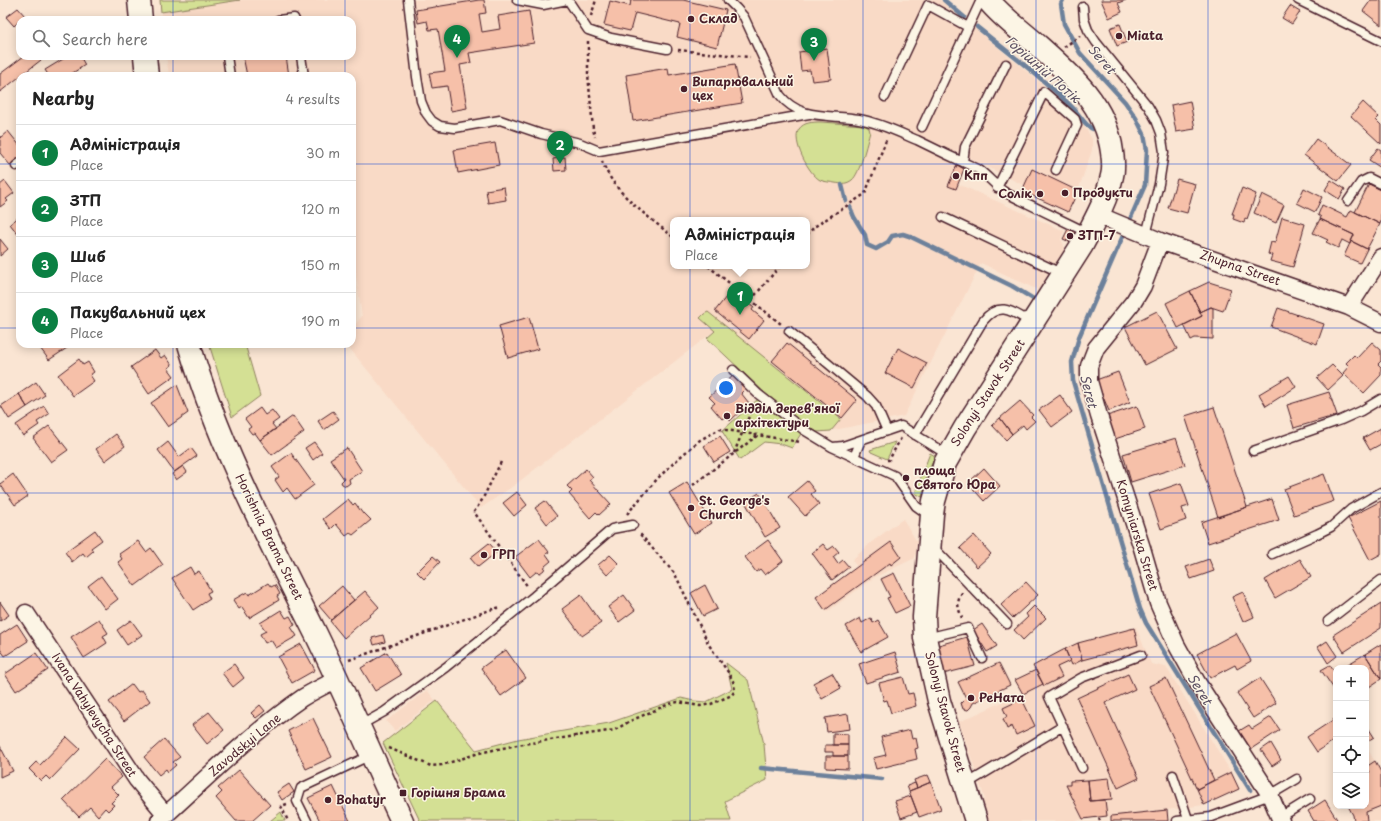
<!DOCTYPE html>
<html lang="en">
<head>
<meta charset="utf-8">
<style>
  :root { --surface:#fff; --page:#f6f6f6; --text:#222; --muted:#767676; --line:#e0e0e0; --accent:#0b8043 }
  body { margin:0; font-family:"Playpen Sans",sans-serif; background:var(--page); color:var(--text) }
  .controls { position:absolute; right:12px; bottom:12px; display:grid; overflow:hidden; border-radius:8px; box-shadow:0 2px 10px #0003 }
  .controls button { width:36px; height:36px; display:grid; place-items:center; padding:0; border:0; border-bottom:1px solid var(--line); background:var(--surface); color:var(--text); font:20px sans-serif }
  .you { position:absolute; left:726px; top:388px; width:14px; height:14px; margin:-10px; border:3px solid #fff; border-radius:50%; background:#1a73e8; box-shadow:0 0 0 6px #1a73e833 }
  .badge { display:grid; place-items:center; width:26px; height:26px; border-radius:50%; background:var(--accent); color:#fff; font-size:13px; font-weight:700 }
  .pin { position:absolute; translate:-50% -33px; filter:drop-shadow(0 1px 2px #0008) }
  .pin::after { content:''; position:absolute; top:21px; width:14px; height:12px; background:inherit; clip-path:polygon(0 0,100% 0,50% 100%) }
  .popup { position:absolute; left:670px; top:217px; width:140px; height:52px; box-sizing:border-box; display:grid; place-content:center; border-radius:8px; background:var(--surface); filter:drop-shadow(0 1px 3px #0005); font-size:13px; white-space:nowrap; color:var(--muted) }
  .popup b { font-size:15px; color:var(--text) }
  .popup::after { content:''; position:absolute; left:50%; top:100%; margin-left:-8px; border:8px solid transparent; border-top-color:var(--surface) }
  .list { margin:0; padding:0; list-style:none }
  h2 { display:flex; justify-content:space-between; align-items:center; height:52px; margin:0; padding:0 16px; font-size:17px }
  h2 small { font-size:13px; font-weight:400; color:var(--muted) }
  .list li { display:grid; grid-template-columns:26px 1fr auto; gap:12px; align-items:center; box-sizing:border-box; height:56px; padding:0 16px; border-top:1px solid var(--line) }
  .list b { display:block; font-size:15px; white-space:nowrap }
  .list p { margin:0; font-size:13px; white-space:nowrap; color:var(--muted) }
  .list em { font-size:13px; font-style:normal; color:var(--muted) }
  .icon { flex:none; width:22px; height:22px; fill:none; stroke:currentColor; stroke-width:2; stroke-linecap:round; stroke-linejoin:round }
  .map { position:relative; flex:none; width:1381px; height:821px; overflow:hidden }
  .search { position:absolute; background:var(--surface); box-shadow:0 2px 10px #0003; left:16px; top:16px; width:340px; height:44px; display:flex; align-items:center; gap:10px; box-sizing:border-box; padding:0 14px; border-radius:12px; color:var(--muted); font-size:15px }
  .panel { position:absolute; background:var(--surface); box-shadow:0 2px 10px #0003; left:16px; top:72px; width:340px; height:276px; border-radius:12px }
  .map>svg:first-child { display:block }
  .built { fill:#f9dac6; fill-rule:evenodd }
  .green { fill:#d4e094; stroke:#8f8060 }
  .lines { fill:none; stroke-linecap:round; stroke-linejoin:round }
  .stream { stroke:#6d819b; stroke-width:4.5 }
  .building { fill:#f6c0a9; stroke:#4a1f2b }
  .lane-casing { stroke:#4a1f2b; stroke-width:11 }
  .street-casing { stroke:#4a1f2b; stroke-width:19 }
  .secondary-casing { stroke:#4a1f2b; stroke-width:25 }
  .path { stroke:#4a1f2b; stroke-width:2.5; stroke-dasharray:3 3; stroke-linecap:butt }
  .lane { stroke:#fcf5e5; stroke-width:8 }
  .street { stroke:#fcf5e5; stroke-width:16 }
  .secondary { stroke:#fcf5e5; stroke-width:22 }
  .grid { fill:none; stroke:#1d4ed8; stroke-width:1; stroke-opacity:0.55 }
  .poi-dot { fill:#4a1f2b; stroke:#fcf5e5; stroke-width:1.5 }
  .labels { text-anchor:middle; stroke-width:3; stroke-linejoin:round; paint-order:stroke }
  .poi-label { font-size:12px; font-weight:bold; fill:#4a1f2b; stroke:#fcf5e5; text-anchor:start }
  .street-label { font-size:12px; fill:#4a1f2b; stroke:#fcf5e5 }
  .water-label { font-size:13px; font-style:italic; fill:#5c5063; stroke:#fcf5e5 }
</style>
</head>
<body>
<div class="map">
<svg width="1381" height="821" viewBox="0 0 1381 821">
  <rect width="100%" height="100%" fill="#fae5d3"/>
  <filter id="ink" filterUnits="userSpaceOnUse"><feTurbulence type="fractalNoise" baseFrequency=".025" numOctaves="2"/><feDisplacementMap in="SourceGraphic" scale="8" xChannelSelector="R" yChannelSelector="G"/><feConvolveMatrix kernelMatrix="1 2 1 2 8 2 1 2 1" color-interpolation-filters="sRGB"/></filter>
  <g filter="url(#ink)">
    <path class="built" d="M240,0h701l101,84 36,32 14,23v11l-14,41 -46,-21 -7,16 -69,-35 -5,12 13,6 -6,15 106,47 -3,8 4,9 -27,42 -57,-27 -77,153 -70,14 -121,-98 -197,152 -35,24 -135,-164h6v-16l10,-12 -10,-67v-173h-183l-3,-20h186v-36h-190l-1,-8zM673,220h134v46h-134z
      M903,519l14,23 -2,16 -40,19 -48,35 -11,-15 41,-30 -5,-7 21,-19z
      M1136,627l15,37 15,3 65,105 8,17 -35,16 -37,5 1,11h-57l-1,-5 -27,3 -7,2h-87l-6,-21 2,-1 -26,-77 63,-29 1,1 19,-10 -9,-18 45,-23z
      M427,690l8,10 -40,31 -9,-10z
      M1367,748l14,24v49h-27l-1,-6 -5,-9h18z"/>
    <path class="green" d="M160,0h80l-79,12z
      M821,122l43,3 5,3 1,4c-3,10 -10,42 -18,48 -5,4 -11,4 -17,3 -4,-1 -11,-1 -15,-3 -11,-6 -29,-39 -21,-51 5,-7 14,-7 22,-7z
      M708,312l133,107 -10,12 -14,1 -11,-7 -41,-32 -58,-55 8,-7 -15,-13 4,-4z
      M209,344h36l15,52 -28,21z
      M758,399l44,33 -10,16 -11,-4 -17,-2 -24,18 -18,-29z
      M895,442l-8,17 -16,-7 -1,-2z
      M930,453l5,3 -8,19 -5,22 -7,-4z
      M726,663l22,17 16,64 3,36 -42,21 6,20h-311l-37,-78 54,-42 39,49 42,-11 91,-16 72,-25 13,3 12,1 26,-13z
      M281,812l4,9h-15z"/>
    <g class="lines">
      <path class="stream" d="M944,0l20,17
        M1063,0l-2,4 3,20 16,29 45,49 11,16 8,16 3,16 -2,35 -66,152 -7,25 1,19 67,228 6,14 104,167
        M977,27c32,26 66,51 96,81 6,6 13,19 20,21
        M842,185l4,16
        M850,207l4,10 11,18 2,10 9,4 12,-7 4,-6 11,-2 6,2 103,50 23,14
        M761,768l121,11"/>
    </g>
    <path class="building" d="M479,0h5l2,13 -7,1 3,18 18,-3 -2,-13 31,-5 5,32 -65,10 2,10 -11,2 7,43 -16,3 -4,-25 -15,2 -3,-15 16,-2 -7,-42 -9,1 -2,-9 -9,2 -2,-13z
      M631,0h52l43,10 -9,37 -40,-10 3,-13 -45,-11 -5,18 -26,-6 6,-24 20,5z
      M1101,0h25l-8,3 4,9 -13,6z
      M1371,0h10v25l-18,-14z
      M1290,6l10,6 -8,12 -10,-6z
      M18,8l7,8 -11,10 -8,-9z
      M1120,24l7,18 -10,4 -7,-18z
      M827,48l4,31 -19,2 -2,-11 -9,1 -2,-19z
      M24,56h14l3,4 -41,32v-18z
      M68,56h12l5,9 -17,11h-19l-4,-6z
      M243,56h43l3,20h-42z
      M735,64l7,39 -109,18 -7,-46 42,-7 1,7z
      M1190,101l5,28 -19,3 -5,-27z
      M1363,102l16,15 -3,3 5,5v19l-30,-28z
      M8,131l12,15v11l-10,8 -10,-12v-15z
      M1316,139l35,26 -13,16 -34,-26z
      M495,143l4,22 -41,8 -4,-23z
      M1378,148l3,2v18l-12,-8z
      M565,157l1,13 -12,1 -1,-12z
      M957,165l7,4 -8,20 -8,-3z
      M1032,169l46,22 -10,21 -46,-21z
      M1177,179l18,5 -8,29 -19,-5z
      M1331,180l14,9 -6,10 -14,-9z
      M5,181l9,12 -8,6 2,2 -8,6v-22z
      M1369,184l12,6v31l-1,3 -25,-12z
      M504,187l2,13 -18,3 -2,-13z
      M1242,188l14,6 -9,25 -2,-1 -1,5 -11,-4 1,-5h-2z
      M1304,188l18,9 -7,15 -18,-9z
      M1262,194l22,11 -8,18 -22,-10z
      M1322,205l25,12 4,-7 29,14 -13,25 -16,-8 3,-6 -34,-16 1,-2 -3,-2z
      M20,216v21l-10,-13z
      M1282,217l23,7 -12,43 -23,-6 2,-6 -4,-1 3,-12 4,1z
      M1320,219l34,16 -4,9 -8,-4 -4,8 -12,-6 2,-2 -15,-7z
      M1068,229l9,4 -5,10 -9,-4z
      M0,239l8,10 -8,7z
      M1351,241l16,8 -7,14 -16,-7z
      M1209,282l22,7 -8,22 -12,-4 -11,5 -10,-21z
      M1190,291l12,25 -24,12 -12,-25z
      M730,292l12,10 2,-3 10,8 -2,3 12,10 -15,19 -34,-28z
      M1211,307l2,1v31l-18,-1 -4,2 -7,-15 18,-9 -2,-4z
      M1278,308l46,16 -7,20 -46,-17z
      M1157,311l20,38 -32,16 -20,-38z
      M529,317l9,32 -30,9 -9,-32z
      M1372,342l9,8v11l-3,3 3,3v8l-17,18 -21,-20 6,-7 -3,-3 8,-8 3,3z
      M787,343l70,57 -15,18 -70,-57z
      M37,344h31l2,2 -21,14z
      M898,348l29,15 -13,25 -29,-15z
      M155,350l6,8 4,-3 7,10 -4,3 6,8 -25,18 -18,-27z
      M79,359l4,6 5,-3 6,10 -4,3 4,6 -21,15 -15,-21z
      M1332,365l11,11 -15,14 -11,-12z
      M1118,372l12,30 -21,9 -13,-31z
      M734,375l12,13 -5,5 8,10 -19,18 -4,-5 -4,3 -11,-13 4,-3 -6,-6z
      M1289,376l7,11 -30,19 -7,-12z
      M36,382l9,13 -18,12 -8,-13z
      M177,385l11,28 -20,14 -17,-24z
      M1329,392l8,23 -43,13 -7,-23z
      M19,394l8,13 -18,12 -8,-13z
      M1060,395l12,17 -20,15 -13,-17z
      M1020,401l13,14 -2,2 4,4 -9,8 -3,-4 -11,9 -12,-16z
      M44,406l5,8 -12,8 2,3 -16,11 -7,-11z
      M1137,406l8,23 -30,10 -8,-23z
      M1214,407l33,100 -29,10 -33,-101z
      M260,408l5,7 7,-5 7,9 -7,5 4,5 -16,11 -5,-7 -3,1 -4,-5 3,-2 -6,-8z
      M333,411l6,8 -15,11 -6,-9z
      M293,416l11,16 -32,23 -12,-15z
      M1000,418l12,16 -6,6 -14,-15z
      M49,426l19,24 -17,12 -18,-24z
      M1381,428v16l-11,6 -7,-12z
      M116,434l9,12 -20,15 -9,-12z
      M720,436l10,16 -16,10 -10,-16z
      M1176,438l9,27 -54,17 -8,-28z
      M168,442l11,15 12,-9 6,8 -23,16 -16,-22z
      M314,442l8,11 -9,7 -8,-12z
      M347,448l15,23 -13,8 1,4 -4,3 -4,-2 -1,-2 3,-3 -14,-20z
      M291,453l23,32 -19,14 -8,-11 -4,4 -8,-12 4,-3 -7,-10z
      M183,466l4,6 -11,8 -4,-6z
      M984,468l16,18 -16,15 -16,-18z
      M586,469l7,8 -4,3 22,24 -12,11 -3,-3 -6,6 -21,-24 3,-3 -5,-5z
      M13,474l15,22 -13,9 -15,-21z
      M1324,474l10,27 -40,14 -10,-26z
      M807,481l8,10 -4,3 8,10 -14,12 -17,-19z
      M687,482l25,41 -18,11 -25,-41z
      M1181,483l8,23 -7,2 4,12 -25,9 -12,-35z
      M517,492l10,13 -13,11 -11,-13z
      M759,493l21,35 -15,9 -20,-35z
      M348,499l5,6 2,-2 8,11 1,-1 7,7 -18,15 -3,-2 -4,3 -10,-12 -5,5 -8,-10z
      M1272,499l7,21 -71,23 -7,-21z
      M545,501l12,15 -10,8 -12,-16z
      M1381,501v53l-11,6 -22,-42z
      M95,530l7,10 -11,8 2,3 -7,6 -3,-4 -11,9 -7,-10z
      M974,535l17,19 -14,13 -17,-19z
      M539,539l10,13 -3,2 5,7 -6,5 -1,4 -4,3 -4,-1 -6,5 -15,-20z
      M768,540l15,21 -18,14 -5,-6 -4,3 -11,-15z
      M138,541l8,11 5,-4 12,17 -28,21 -17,-24 4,-3 -3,-5z
      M891,542l10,15 -10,8 -1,-2 -65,47 -9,-13z
      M489,543l8,9 -19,15 -8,-9z
      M823,544l5,6 6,-4 5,6 -6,5 5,7 5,-4 6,7 -17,13 -20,-27z
      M610,555l9,9 -12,11 -9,-10z
      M433,556l7,6 -16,17 -7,-7z
      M1209,559l5,12 -23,8 -5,-12z
      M1300,559l11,18 -36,21 -10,-18z
      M190,567l4,7 5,-3 12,20 -4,2 3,6 -17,11 -21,-32z
      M894,573l16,33 -15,7 -8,-15 3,-1 -9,-18z
      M101,576l17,23 -13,10 -17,-23z
      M1026,582l12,13 -25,23 -12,-13z
      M268,583l3,4 4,-2 5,9 -3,2 2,4 -30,18 -7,-11 -3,2 -6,-9 14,-8 2,3z
      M705,585l12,24 -14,7 -12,-23z
      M342,586l12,14 -23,20 -12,-14z
      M365,591l14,16 -35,31 -14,-17z
      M1243,592l11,25 -11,5 -11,-25z
      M581,595l20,28 -19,13 -20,-27z
      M624,595l11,15 -16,12 -11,-15z
      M0,602l9,13 -9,6z
      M1381,604v24l-37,24 -11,-17z
      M1034,606l12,12 -23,22 -9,-10 14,-13 -2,-3z
      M281,610l5,8 4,-2 5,9 -4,2 6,9 -21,12 -5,-8 -6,3 -5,-9 6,-3 -6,-8z
      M860,618l2,5 9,-5 2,5 5,-3 10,17 -27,15 -15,-26z
      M99,619l9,14 -5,3 4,7 -23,15 -13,-21z
      M131,620l11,15 -15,10 -10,-15z
      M17,624l11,17 -23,15 -5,-7v-14z
      M982,624l15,22 -10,6 -14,-22z
      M1134,628l4,17 -56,15 -4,-17z
      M1236,633l15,28 -14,8 -2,-4 -25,13 -13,-24z
      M383,635l2,7 -11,3 -2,-7z
      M967,637l8,29 -32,8 -8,-28z
      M1327,641l10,15 -9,7 -10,-16z
      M1078,643l4,17 -10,5 -7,-16z
      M301,644l14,26 -23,13 -14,-26z
      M1381,644v35l-16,-25z
      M1065,649l5,12 -13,6 5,10 -18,9 -11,-20z
      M506,650l20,28 -25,18 -20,-28z
      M387,652l14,23 -26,16 -14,-23z
      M895,652l6,20 -35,11 -7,-19z
      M36,653l12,17 -32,21 -11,-17z
      M1365,654l16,25 -15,10v-21h-20l-1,-2z
      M999,663l11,22 -37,18 -2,4 -3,3 -5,-1 -2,-6 5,-5 -8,-16z
      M234,664l10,14 -11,9 -11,-14z
      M1330,665l6,10v17l-15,-22z
      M1036,670l7,14 -20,10 -8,-14z
      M832,673l9,15 -19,11 -9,-16z
      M1128,674l7,15 -30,14 34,75 -21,10 -41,-90z
      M903,677l5,17 5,-1 3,13 -25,7 -4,-13 -3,1 -5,-18z
      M1166,678l48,102 -17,9 -48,-103z
      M1260,678l16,25 -23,15 -16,-25z
      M132,684l6,8 4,-2 8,11 -26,20 -15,-19z
      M1022,699l13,27 -19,9 -4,-9 -5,3 -4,-10 4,-2 -4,-9z
      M260,705l5,6 -9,7 -5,-5z
      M209,712l15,18 -17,14 -15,-19z
      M848,714l2,15 -23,3 -2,-14z
      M1271,717l9,13 -29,19 -12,-18 10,-6 3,4z
      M313,718l19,39 -26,12 -18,-38z
      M1336,718v21l-19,13 -10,-15z
      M1367,726l7,11 -8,5v-15z
      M910,730l2,9 4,-1 2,10 -3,1 2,10 -41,10 -3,-11 13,-3 -5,-18z
      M833,733l15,1v11h-15z
      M67,737l13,12 -30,31 -4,-4 -5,5 -12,-12 7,-7 4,3z
      M164,739l16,18 -7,5 3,3 -8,7 -2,-3 -7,6 -15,-18z
      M1271,743l10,17 -9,6 -11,-16z
      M825,745h23v11h-15v-4h-8z
      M0,746l13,25 -13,6z
      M826,756h22v13l-22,-1z
      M105,759l17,18 -11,10 8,8 -8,8 3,2 -6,6 -3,-3 -7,8 -8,-9 -11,10 -16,-17z
      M1375,761l6,11v34l-15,6 1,9h-13l-1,-6 -5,-9h18v-32l4,-2 -4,-5z
      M239,770l31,35 -18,16h-16l-20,-23 6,-6 -4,-4z
      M1231,772l8,17 -35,16 -7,-16z
      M928,775l3,7 -14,6 -3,-8z
      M1109,778l3,21 -22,2 -2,-21z
      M1088,780l2,21 15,-1 2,16 -24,3 -17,-34h4v-4z
      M931,782l10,27 -22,8 -10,-26z
      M915,783l2,5 -8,3 -2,-5z
      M289,784l5,8 -12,8 -5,-8z
      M333,786l17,35h-30l-12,-23z
      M911,796l6,16 -16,6 -6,-17z
      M1325,800l13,21h-24l-6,-10z
      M1167,810l1,11h-57v-5z"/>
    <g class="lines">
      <g class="lane-casing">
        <path id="lane" d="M408,0l9,77 4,24 5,12 6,8 8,5 15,2 45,-8 41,14 39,9 19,8 210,-37
          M517,0l26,5 24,-5
          M568,0l20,30 23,8 56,11
          M728,0l8,8 8,9 36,78c20,26 50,19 79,24 21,4 39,13 58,21 20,10 41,20 61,29 11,8 17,17 28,24l82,40
          M1298,0l83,41
          M1083,7l1,12 4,11 8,12 52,64 8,14 5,13 3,19 -5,32 -13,51
          M278,20l16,-2 1,2
          M227,56l3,20
          M301,56l3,20
          M885,97l43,-92 40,22
          M922,127l59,-127
          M963,162l2,-15 41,-83
          M16,166l4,-3
          M997,188l47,-96 31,27 2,6 -21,45
          M1348,201l13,-19 8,-4 12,6
          M943,217l120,57
          M789,331l78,65 9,10 11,25
          M733,370l25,24 46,36 28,17 63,29 21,30 7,5 8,3
          M915,435l68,-114c17,-21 30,-9 49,2
          M833,447l10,-1 58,-20 47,29
          M1253,451l88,-31 20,-9 20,-12
          M854,457l7,-17
          M932,548l4,2 71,74
          M1272,554l45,-20 14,-7 20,-18 30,-17
          M1328,621l53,-41
          M926,638l42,-10 14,30
          M359,726l25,-14 62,-45 88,-71 78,-67 21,-4
          M1082,768l-33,-71 32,-19 60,-23
          M1173,775l15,44
          M965,782l8,-2 90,-54
          M1280,816l9,-4 21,-13
          M307,821l-10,-20 4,-13 70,-33
          M1177,821l34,-4 59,-22 27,-16"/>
      </g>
      <g class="street-casing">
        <path id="street" d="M1098,215l62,26 189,66 32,16
          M1160,241l-17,45 -9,15 -38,47 -7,18v15l10,35 43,132 16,55 18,41 21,38 73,113 11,26
          M1349,307l32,-50
          M26,613l111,167 29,35
          M159,821c46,-41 92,-88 143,-123 11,-7 24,-13 35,-19"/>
      </g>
      <g class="secondary-casing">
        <path id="secondary" d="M139,0l2,20
          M145,56l2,20
          M189,344c30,102 80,196 127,290 30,62 57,125 86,187
          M976,821l-37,-120 -14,-63 -1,-21 8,-103 2,-13 11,-38 20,-35 117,-183c11,-21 25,-45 30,-69 2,-7 1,-17 0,-24 -6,-48 -43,-79 -77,-109 -16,-14 -33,-26 -47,-43"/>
      </g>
      <path class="path" d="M591,16l5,-16
        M588,41v33l5,55 2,8
        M1064,47l16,-11
        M678,50l72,7
        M602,161c12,33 45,54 71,76
        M807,235l7,-8 51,-33 22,-56
        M708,266l73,58
        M751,300l29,-34
        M734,453l20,-49
        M887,460h2l12,-22
        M501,462l-19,38 -8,12 54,75
        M693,485l65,-50
        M627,514l31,-36 22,-21 20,-17 20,-11 80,13
        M962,593c-6,9 -4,15 0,25
        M349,660l144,-51 8,-2
        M389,748l42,18 11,-1 37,-12 38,-8 98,-15 15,-9 39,-17 9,-2 22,4 11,-2 21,-9 3,-5 -2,-9 -5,-9 -19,-27 -34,-71 -36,-41
        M287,804l-6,2 7,15
        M1099,819l1,2"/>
      <use href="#lane" class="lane"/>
      <use href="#street" class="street"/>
      <use href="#secondary" class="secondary"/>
    </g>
  </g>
  <path class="grid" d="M173,0v20M345,0v20M518,0v821M690,0v821M863,0v821M1036,0v821M1208,0v821M173,56v20M345,56v20M0,164h20M352,164h1029M0,328h20M352,328h1029M173,344v477M345,344v477M0,493h1381M0,657h1381"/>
  <g class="poi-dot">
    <circle cx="691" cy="19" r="4"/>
    <circle cx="1119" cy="36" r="4"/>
    <circle cx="684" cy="89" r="4"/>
    <circle cx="956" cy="176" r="4"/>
    <circle cx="1065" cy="193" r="4"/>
    <circle cx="1040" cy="194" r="4"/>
    <circle cx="1070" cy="236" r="4"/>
    <circle cx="727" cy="416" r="4"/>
    <circle cx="906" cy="478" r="4"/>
    <circle cx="691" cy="508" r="4"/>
    <circle cx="484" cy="555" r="4"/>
    <circle cx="971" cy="698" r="4"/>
    <rect x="399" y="789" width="8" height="8" rx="2"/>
    <circle cx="328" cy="800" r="4"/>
  </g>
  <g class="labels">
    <g class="poi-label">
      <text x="699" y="23">Склад</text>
      <text x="1127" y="40">Miata</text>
      <text x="692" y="86">Випарювальний<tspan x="692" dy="14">цех</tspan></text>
      <text x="964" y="180">Кпп</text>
      <text x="1073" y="197">Продукти</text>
      <text x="1032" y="198" text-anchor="end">Солік</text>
      <text x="1078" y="240">ЗТП-7</text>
      <text x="735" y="413">Відділ дерев'яної<tspan x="735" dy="14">архітектури</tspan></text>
      <text x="914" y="475">площа<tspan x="914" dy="14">Святого Юра</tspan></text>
      <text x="699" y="505">St. George's<tspan x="699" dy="14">Church</tspan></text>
      <text x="492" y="559">ГРП</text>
      <text x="979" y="702">РеНата</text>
      <text x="411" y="797">Горішня Брама</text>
      <text x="336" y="804">Bohatyr</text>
    </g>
    <g class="street-label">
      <text transform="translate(1240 268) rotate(19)" y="4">Zhupna Street</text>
      <text transform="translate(988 393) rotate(-57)" y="4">Solonyi Stavok Street</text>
      <text transform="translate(1137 535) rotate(73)" y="4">Komyniarska Street</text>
      <text transform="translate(269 537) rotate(64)" y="4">Horishnia Brama Street</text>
      <text transform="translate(945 712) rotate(75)" y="4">Solonyi Stavok Street</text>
      <text transform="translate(94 715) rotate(57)" y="4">Ivana Vahylevycha Street</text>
      <text transform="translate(245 745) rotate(-40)" y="4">Zavodskyi Lane</text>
    </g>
    <g class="water-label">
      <text transform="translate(1102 59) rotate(49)" y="5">Seret</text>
      <text transform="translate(1043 69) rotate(41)" y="5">Горішній Потік</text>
      <text transform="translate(1089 391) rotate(76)" y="5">Seret</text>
      <text transform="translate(1200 689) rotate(58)" y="5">Seret</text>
    </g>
  </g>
</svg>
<div class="controls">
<button>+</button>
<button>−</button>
<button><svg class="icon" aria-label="locate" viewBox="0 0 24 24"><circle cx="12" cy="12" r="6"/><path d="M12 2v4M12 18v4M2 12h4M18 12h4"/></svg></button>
<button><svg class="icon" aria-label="layers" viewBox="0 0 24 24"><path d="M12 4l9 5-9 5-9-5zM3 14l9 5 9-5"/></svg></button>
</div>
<div class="you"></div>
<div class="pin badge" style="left:740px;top:315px">1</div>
<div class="popup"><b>Адміністрація</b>Place</div>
<div class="pin badge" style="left:560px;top:164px">2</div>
<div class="pin badge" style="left:814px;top:61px">3</div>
<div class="pin badge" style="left:457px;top:58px">4</div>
<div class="search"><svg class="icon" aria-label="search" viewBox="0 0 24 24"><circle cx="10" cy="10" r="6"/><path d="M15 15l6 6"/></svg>Search here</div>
<section class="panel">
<h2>Nearby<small>4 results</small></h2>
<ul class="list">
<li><span class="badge">1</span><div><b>Адміністрація</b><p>Place</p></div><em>30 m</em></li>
<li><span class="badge">2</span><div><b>ЗТП</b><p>Place</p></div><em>120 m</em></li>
<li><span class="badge">3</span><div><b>Шиб</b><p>Place</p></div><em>150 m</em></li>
<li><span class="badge">4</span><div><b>Пакувальний цех</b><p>Place</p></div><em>190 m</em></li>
</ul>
</section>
</div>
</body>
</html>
